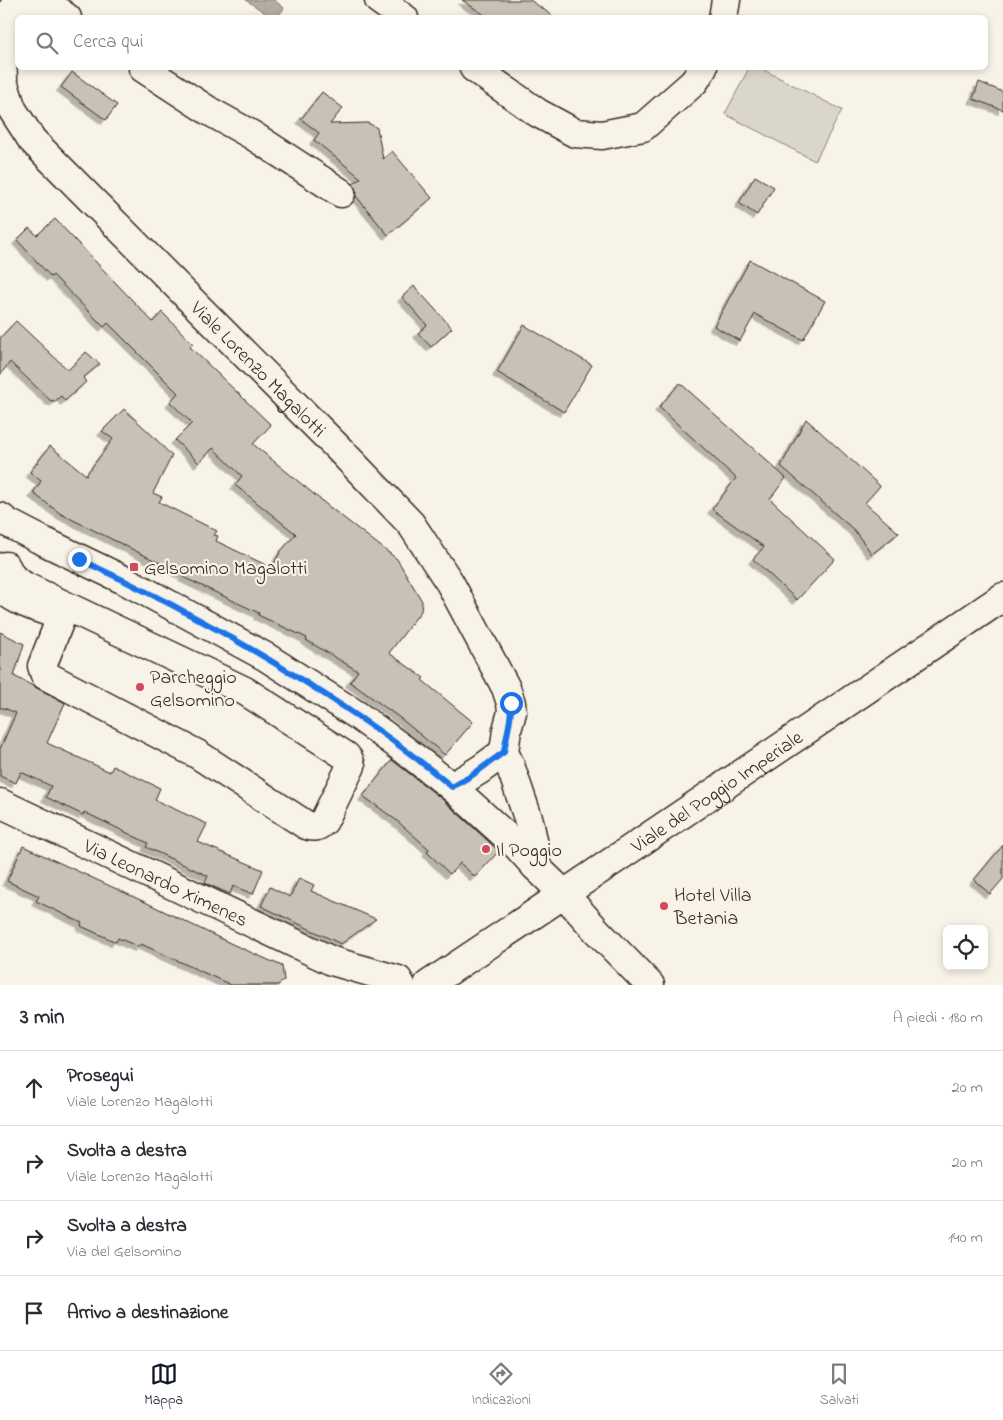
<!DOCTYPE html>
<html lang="it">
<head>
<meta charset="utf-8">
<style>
  :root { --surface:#fff; --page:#f2f2f3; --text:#2b2b33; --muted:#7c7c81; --line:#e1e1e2; --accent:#111827 }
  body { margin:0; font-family:"Indie Flower",sans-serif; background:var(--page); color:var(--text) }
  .controls { position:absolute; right:15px; bottom:15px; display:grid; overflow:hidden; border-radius:8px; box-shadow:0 2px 8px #0003 }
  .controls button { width:45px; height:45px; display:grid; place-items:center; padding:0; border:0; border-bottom:1px solid var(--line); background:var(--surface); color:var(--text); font:25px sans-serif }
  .stop { position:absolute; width:15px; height:15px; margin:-11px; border:4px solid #1a73e8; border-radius:50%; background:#fff }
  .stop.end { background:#1a73e8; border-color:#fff; box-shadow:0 1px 5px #0008 }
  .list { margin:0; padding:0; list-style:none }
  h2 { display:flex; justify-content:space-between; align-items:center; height:65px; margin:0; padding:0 20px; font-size:21px }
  h2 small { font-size:16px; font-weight:400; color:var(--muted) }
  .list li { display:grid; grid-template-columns:32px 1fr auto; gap:15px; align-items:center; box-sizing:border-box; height:75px; padding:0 20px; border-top:1px solid var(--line) }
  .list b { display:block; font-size:19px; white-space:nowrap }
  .list p { margin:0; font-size:16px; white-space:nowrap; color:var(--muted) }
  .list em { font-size:16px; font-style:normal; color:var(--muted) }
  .icon { flex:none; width:28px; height:28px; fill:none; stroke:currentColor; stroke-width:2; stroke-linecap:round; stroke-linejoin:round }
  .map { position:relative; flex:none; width:1003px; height:985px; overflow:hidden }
  .search { position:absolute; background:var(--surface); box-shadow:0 2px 8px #0003; left:15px; right:15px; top:15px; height:55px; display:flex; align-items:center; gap:12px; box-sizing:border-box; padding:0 18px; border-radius:8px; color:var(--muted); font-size:19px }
  .sheet { height:365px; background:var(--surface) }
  nav { display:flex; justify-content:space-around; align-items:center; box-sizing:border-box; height:70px; border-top:1px solid var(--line); background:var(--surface); font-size:14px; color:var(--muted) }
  nav a { display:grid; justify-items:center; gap:2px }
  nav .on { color:var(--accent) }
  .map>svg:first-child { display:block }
  .green { fill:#dbd6cb; stroke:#8b8074 }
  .water { fill:#b4aca0; stroke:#84786c }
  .building { fill:#c8c1b6; stroke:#3b2a1e; filter:url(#shadow) }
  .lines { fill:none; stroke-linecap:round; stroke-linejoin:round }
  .minor-casing { stroke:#3b2a1e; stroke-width:31 }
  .major-casing { stroke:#3b2a1e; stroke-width:31 }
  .minor { stroke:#f7f3e8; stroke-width:28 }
  .major { stroke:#f7f3e8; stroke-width:28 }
  .route { stroke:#1a73e8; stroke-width:6 }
  .poi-dot { fill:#d1495b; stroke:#f7f3e8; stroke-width:2 }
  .labels { text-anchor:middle; stroke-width:4.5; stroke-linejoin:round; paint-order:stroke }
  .street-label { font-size:20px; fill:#3b2a1e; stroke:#f7f3e8 }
  .poi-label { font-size:20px; fill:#3b2a1e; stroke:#f7f3e8; text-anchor:start }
</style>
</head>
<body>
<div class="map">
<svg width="1003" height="985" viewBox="0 0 1003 985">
  <defs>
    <filter id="shadow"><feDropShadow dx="-4.5" dy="4.5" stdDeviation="0" flood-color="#0004"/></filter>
  </defs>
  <rect width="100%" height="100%" fill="#f7f3e8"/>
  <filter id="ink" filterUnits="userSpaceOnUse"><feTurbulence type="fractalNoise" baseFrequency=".02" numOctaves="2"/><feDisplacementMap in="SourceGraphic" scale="10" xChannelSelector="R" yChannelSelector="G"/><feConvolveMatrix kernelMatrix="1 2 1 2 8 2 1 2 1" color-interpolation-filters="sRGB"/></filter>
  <g filter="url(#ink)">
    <path class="green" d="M749,68h11l82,42 -27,51 -90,-47z"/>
    <path class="water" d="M246,0h28l10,8 -6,9h-7z"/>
    <path class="building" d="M462,0h68l26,18h-67z
      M72,72l45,33 -11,15 -45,-33z
      M979,82l24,10v18l-30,-11z
      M322,92l21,16 -13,16 38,-1 9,5 6,31 9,-8 40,47 -44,37 -32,-39 1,-3 -4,-9 8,-6 -47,-38 5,-7 -18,-14z
      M755,176l19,11 -17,28 -18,-12z
      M55,219l98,103 9,-10 31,32 -3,3 81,78 -18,19 74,61 70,54 25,42 -1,10 -32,42 35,25 -2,2 51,42 -28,33 -45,-37 -50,-36 8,-11 -52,-31 1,-2 -49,-23 1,-2 -76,-36 1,-2 -123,-61 -28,-21 8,-12 -11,-9 20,-26 36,29 27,-36 -11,-8 22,-22 28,26 20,21 -19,37 9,4 -3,5 58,29 -3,4 4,1 -2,5 56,27 8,-16 16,-18 -61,-49 7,-9 -29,-28 -14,15 -24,-23 17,-17 -22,-21 8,-9 -70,-70 -4,4 -51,-52 -2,2 -34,-37 12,-12 8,7z
      M750,260l75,41 -22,39 -48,-26 -15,27 -26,-15z
      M414,286l38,42 -21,19 -13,-14 9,-8 -25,-28z
      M16,321l52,49 18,-18 14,12 -17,14 3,4 -21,19 -4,-5 -7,6 -1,-2 -2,1 -41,-39 -10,13v-37z
      M524,325l68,40 -28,47 -67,-40z
      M680,383l106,95 -16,21 65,60 -38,41 -44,-41 11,-12 -52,-38 24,-31 -77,-71z
      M806,419l74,67 -15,17 34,30 -27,21 -18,-24 -73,-64z
      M0,632l24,12 -10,32 51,27 -18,40 63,29 3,-6 47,22 -5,12 52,24 -9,18 65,28 -10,24 -20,-8 -3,8 -25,-11 3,-7 -62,-29 2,-4 -64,-31 -1,3 -37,-18 5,-11 -30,-14 -5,11 -16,-7v-27l16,-36 -12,-5h-4z
      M392,760l50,39 57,52 -24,26 -15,-14 -10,11 -23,-22 2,-3 -33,-29 -33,-24z
      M1003,845v34l-13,15 -16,-14z
      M23,846l124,57 85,41 50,22 2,14 -6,5h-47l-90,-41 -2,3 -21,-9 -2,4 -35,-16 1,-3 -46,-22 3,-5 -32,-15z
      M299,878l15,7 -3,6 65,28 -35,25 -80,-38 9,-19 20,10z"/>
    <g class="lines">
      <g class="minor-casing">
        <g id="minor">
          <path id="s1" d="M17,0l-11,25 -4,26 1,30 9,28 20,31 307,309 72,75 39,59 56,105 5,15 1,9 -5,18 -3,22 6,13 19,56 5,24 1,21"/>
          <path d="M29,0l30,12 8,6"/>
          <path d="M379,0l25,18"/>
          <path d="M723,18l3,-18"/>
          <path d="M143,68l66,43 43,24 89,58"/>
          <path d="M474,68l64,45 37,20 27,2 41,-8 51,-45 9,-14"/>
          <path d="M6,566c5,13 10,15 22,22l217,103 101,65 3,4 2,6 -27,55c-6,6 -10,7 -18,4l-109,-71 -152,-79 -3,-9 18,-46 -3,-5c-10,-4 -42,-14 -48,-21 -5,-7 -3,-19 -3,-28z"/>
          <path d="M452,787l29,-18 23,-17"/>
          <path id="s2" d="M0,803l332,158 66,19 3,5"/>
          <path d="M428,985l136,-91"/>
        </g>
      </g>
      <g class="major-casing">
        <g id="major">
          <path d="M0,517l8,6 31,16 87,42 140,76 91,58 49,36 46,36 65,59 18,20 29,28 33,37 53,54"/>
          <path id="s3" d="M564,894l439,-297"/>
        </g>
      </g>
      <use href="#minor" class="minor"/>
      <use href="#major" class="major"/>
    </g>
  </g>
  <g class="lines" filter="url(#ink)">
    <path class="route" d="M79,559c80,37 157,79 231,126 49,31 97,64 142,102l19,-11 33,-24c2,-16 8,-33 7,-49"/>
  </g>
  <g class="poi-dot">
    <rect x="129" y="562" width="10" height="10" rx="2.5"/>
    <circle cx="140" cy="687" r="5"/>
    <circle cx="486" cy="849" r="5"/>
    <circle cx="664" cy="906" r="5"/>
  </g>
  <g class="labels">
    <g class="street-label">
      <text dy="7" stroke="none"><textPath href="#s1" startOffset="472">Viale Lorenzo Magalotti</textPath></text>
      <text dy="7" stroke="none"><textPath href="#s3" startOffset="184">Viale del Poggio Imperiale</textPath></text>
      <text dy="7" stroke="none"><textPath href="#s2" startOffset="184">Via Leonardo Ximenes</textPath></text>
    </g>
    <g class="poi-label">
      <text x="144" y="574">Gelsomino Magalotti</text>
      <text x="150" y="683">Parcheggio<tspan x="150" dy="23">Gelsomino</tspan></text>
      <text x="496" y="856">Il Poggio</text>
      <text x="674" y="901">Hotel Villa<tspan x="674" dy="23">Betania</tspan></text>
    </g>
  </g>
</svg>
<div class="controls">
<button><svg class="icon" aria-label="locate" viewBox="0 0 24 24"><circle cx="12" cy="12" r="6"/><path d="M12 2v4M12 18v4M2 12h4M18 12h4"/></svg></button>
</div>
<div class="stop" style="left:511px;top:703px"></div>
<div class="stop end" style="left:79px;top:559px"></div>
<div class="search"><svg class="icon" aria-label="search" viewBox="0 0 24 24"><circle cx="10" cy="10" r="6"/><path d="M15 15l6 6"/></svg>Cerca qui</div>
</div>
<section class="sheet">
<h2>3 min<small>A piedi · 180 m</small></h2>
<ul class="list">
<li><svg class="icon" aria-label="ahead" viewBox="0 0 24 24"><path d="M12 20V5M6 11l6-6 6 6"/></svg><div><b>Prosegui</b><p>Viale Lorenzo Magalotti</p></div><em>20 m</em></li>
<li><svg class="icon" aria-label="right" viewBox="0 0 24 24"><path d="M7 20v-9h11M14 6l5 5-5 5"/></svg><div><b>Svolta a destra</b><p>Viale Lorenzo Magalotti</p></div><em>20 m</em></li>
<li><svg class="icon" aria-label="right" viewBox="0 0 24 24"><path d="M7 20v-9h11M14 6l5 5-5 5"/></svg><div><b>Svolta a destra</b><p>Via del Gelsomino</p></div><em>140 m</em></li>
<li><svg class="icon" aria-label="arrive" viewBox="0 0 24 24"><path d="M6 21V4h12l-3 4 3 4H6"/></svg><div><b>Arrivo a destinazione</b></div></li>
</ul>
</section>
<nav>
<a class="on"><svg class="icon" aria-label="map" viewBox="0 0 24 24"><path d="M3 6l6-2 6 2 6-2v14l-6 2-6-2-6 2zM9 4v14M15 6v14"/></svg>Mappa</a>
<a><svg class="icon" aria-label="directions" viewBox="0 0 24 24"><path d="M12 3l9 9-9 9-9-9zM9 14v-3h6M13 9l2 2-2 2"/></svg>Indicazioni</a>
<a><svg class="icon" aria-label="saved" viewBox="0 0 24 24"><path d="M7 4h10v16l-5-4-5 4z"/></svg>Salvati</a>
</nav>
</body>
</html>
